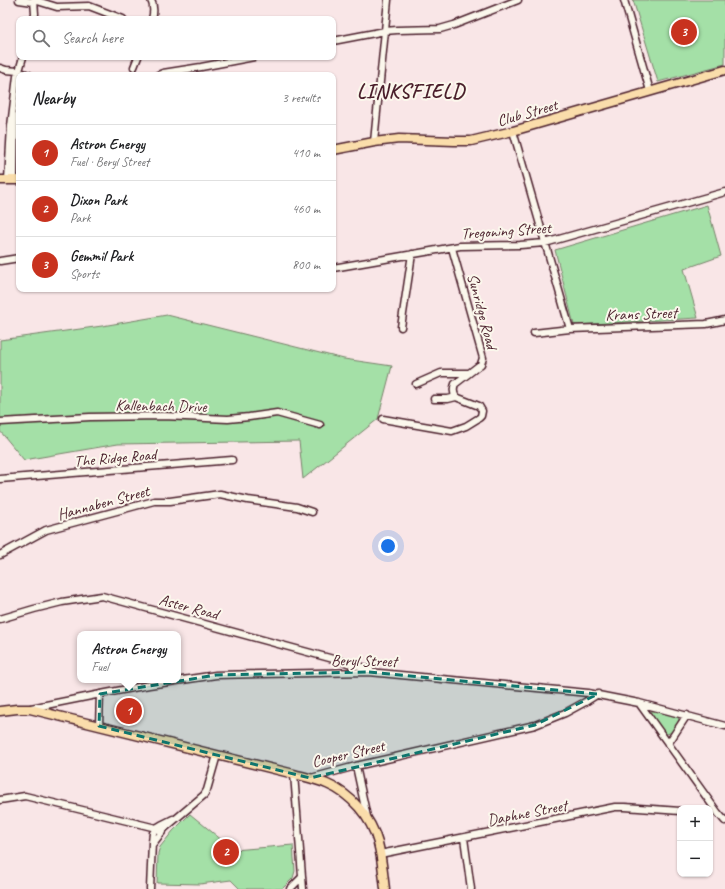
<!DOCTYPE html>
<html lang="en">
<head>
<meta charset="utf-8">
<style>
  :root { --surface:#fff; --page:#f2f2f2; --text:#202124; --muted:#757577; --line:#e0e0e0; --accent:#c8321e }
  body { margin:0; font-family:Caveat,sans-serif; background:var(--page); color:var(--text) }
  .controls { position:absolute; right:12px; bottom:12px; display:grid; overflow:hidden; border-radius:8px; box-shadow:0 1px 3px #0004 }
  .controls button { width:36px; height:36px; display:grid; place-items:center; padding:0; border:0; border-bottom:1px solid var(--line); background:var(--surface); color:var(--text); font:20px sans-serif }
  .you { position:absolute; left:388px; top:546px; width:14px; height:14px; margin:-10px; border:3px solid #fff; border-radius:50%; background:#1a73e8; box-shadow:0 0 0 6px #1a73e833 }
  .badge { display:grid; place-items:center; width:26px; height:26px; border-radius:50%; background:var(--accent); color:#fff; font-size:13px; font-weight:700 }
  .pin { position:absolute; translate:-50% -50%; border:2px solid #fff; box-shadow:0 1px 4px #0006 }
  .popup { position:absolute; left:77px; top:631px; width:104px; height:52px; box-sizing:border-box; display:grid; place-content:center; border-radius:8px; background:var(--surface); filter:drop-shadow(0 1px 3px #0005); font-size:13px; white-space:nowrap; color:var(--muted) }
  .popup b { font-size:15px; color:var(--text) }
  .popup::after { content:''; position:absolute; left:50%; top:100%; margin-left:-8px; border:8px solid transparent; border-top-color:var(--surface) }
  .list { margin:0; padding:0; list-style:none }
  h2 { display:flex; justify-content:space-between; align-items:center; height:52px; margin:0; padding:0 16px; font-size:17px }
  h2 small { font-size:13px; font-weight:400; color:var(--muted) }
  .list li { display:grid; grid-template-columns:26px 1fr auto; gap:12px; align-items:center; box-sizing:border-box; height:56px; padding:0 16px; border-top:1px solid var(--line) }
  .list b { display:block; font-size:15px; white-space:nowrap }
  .list p { margin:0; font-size:13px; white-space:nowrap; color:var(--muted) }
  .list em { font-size:13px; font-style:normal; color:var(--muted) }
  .icon { flex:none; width:22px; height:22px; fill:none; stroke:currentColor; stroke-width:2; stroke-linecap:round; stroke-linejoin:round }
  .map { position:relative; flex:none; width:725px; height:889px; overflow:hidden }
  .search { position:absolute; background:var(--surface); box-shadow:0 1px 3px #0004; left:16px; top:16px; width:320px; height:44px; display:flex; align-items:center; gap:10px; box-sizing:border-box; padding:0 14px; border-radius:8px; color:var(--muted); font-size:15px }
  .panel { position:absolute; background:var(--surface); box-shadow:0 1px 3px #0004; left:16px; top:72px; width:320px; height:220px; border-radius:8px }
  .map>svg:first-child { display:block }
  .green { fill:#a4e0a7; stroke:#778069 }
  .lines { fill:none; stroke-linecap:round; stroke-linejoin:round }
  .minor-casing { stroke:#4a1f2b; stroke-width:9 }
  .major-casing { stroke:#4a1f2b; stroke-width:11 }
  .minor { stroke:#fbf7ec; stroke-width:6 }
  .major { stroke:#faddab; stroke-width:8 }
  .marked { fill:#0f766e; fill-opacity:0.2; stroke:#0f766e; stroke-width:3; stroke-dasharray:8 5; stroke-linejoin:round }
  .labels { text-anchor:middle; stroke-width:4; stroke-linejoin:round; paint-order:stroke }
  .street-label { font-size:16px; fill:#4a1f2b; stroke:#fbf7ec }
  .district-label { font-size:20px; font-weight:bold; letter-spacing:1px; fill:#4a1f2b; stroke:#fbf7ec }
</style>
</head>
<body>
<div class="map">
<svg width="725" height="889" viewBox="0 0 725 889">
  <rect width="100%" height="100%" fill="#f9e6e7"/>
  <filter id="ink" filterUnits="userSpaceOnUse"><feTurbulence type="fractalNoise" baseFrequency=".025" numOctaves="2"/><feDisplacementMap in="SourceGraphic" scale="8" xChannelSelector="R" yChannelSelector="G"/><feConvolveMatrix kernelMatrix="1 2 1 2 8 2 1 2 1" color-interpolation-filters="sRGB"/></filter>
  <g filter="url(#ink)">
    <path class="green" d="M633,0h92v64l-67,18z
      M707,205l14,51 -37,13 14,49 -124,7 -19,-75z
      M167,315l177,44 48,7 -14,53 -75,60 -4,-38 -181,3 -94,16 -24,-29v-91l102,-14z
      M655,710l20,5 4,2c0,7 -5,15 -12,17 -7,-3 -12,-13 -16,-20l-1,-2 2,-1z
      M190,814l44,36 59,-5 2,26 -2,7 -11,11h-42l-9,-9 -31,4 -43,-1 1,-30 2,-6 13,-16z"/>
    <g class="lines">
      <g class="minor-casing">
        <path id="minor" d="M19,0l14,2
          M151,0c3,6 3,12 1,19
          M624,0l26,91
          M34,19l1,-5 -1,-14 23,7 32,-1 34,13
          M333,41l52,-10 12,-1 43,-1 14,-4 64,-25
          M134,67l4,-10
          M0,68l6,2 12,1
          M19,71l4,-14
          M23,73l6,2
          M158,75l5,-2 38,-6 53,-10
          M513,131l57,198 136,-5 10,-2 9,-2
          M374,142l14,-142
          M8,180l3,-54 6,-50
          M14,180l1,-64
          M0,261l19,-3
          M333,268l127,-22 60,-1 25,-2 180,-51
          M401,327l11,-73
          M534,333l36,-4
          M416,384l25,-11h28
          M434,399h14l8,-2
          M383,419l69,12 14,-5 13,-8 2,-2 1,-5 -3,-5 -23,-9c-3,-4 -3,-8 -1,-13l26,-20 2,-6 -31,-110
          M0,422l90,-5 74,-1 64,3 21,-2 28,-4 43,12
          M0,479l232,-19
          M0,555l46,-25 108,-29h16l50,-7 28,6 49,7 15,5
          M0,619l34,-10 28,-7 40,-6 268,73 -1,3
          M639,703l79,110 7,8
          M31,708l75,-15 43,-8 67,-10 153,-3 219,21 51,10 86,23
          M99,726l1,-32
          M668,744l19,-29
          M356,766l11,51
          M294,774l9,115
          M311,778l45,-12 179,-41 30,-12 22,-12 11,-7
          M0,800l25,-4 131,32 6,3
          M464,838l7,51
          M152,845l13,-17 39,-33 3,-5 10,-35
          M380,854l235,-47h10l55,4
          M150,889l2,-47 1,-9 3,-5 5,-3 12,-6
          M290,889l12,-12"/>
      </g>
      <g class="major-casing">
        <path id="major" d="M333,150l41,-8 25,-3 55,2h17l42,-10 212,-61
          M0,180h19
          M0,711l17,-2h13l264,65c11,3 22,5 33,10 24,10 44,33 51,59 4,15 5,31 7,46"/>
      </g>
      <use href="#minor" class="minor"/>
      <use href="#major" class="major"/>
    </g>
  </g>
  <path class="marked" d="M369,672l229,22 -63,31 -225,53 -211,-52 1,-32 116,-19z"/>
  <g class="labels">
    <g class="street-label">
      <text transform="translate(527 112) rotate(-16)" y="6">Club Street</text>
      <text transform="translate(506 230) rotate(-4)" y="6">Tregoning Street</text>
      <text transform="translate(483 311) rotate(75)" y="6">Sunridge Road</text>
      <text transform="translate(641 313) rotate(-2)" y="6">Krans Street</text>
      <text transform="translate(161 405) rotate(1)" y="6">Kallenbach Drive</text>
      <text transform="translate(115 457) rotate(-5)" y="6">The Ridge Road</text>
      <text transform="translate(103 502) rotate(-15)" y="6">Hannaben Street</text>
      <text transform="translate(189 606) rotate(15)" y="6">Aster Road</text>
      <text transform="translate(364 660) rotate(1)" y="6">Beryl Street</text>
      <text transform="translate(348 753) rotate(-13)" y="6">Cooper Street</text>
      <text transform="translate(527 812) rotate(-11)" y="6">Daphne Street</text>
    </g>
    <g class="district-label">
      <text x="411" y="98">LINKSFIELD</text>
    </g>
  </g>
</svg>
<div class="controls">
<button>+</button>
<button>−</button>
</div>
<div class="you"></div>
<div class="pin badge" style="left:129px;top:711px">1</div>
<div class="popup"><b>Astron Energy</b>Fuel</div>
<div class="pin badge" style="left:226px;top:852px">2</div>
<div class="pin badge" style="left:684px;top:32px">3</div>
<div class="search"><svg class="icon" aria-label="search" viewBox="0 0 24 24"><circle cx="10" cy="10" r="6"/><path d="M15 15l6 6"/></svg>Search here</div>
<section class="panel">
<h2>Nearby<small>3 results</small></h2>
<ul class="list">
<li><span class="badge">1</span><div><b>Astron Energy</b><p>Fuel · Beryl Street</p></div><em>410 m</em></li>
<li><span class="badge">2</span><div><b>Dixon Park</b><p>Park</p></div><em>460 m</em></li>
<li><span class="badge">3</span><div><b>Gemmil Park</b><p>Sports</p></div><em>800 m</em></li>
</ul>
</section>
</div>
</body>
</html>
